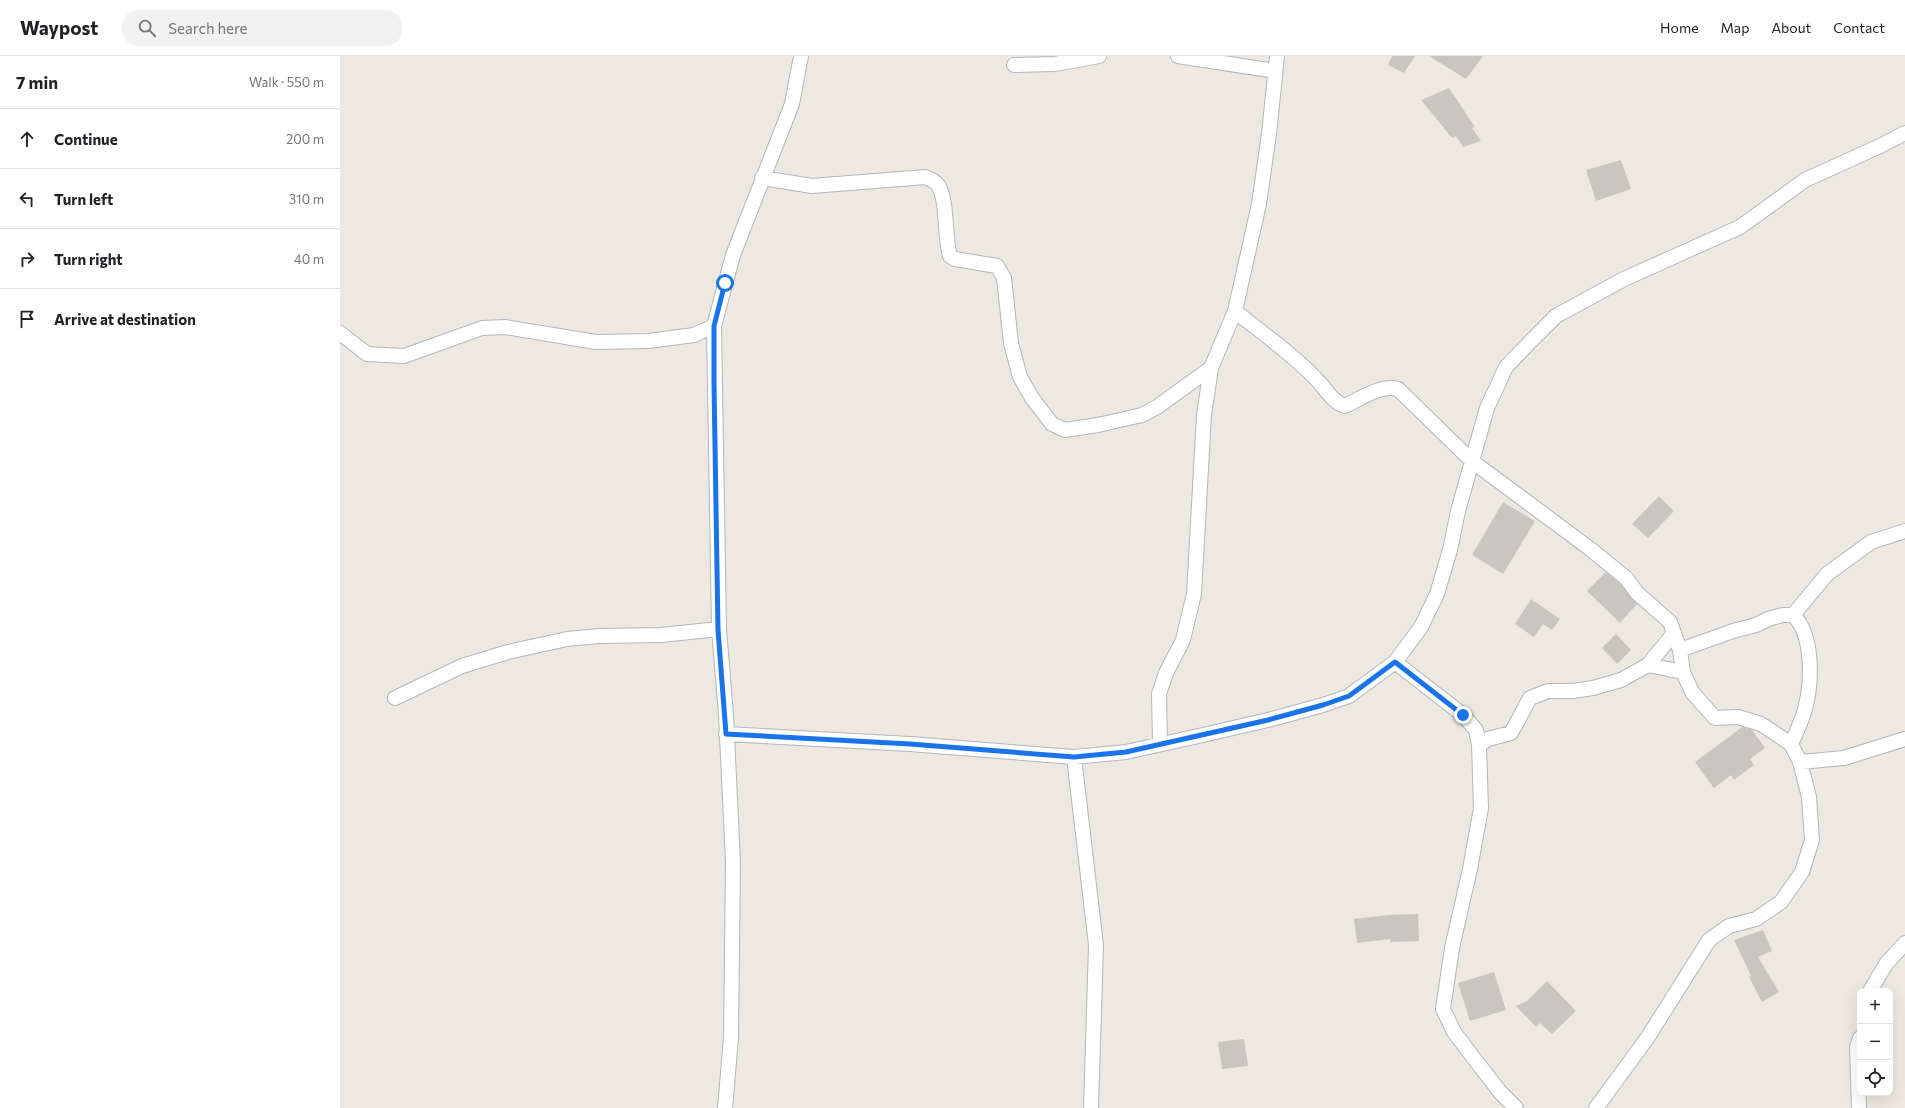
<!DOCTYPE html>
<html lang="en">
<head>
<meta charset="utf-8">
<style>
  :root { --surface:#fff; --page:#f2f2f2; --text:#202124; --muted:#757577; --line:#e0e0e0 }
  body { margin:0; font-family:Commissioner,sans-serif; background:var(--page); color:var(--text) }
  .controls { position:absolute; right:12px; bottom:12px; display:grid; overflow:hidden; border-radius:8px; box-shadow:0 4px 16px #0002 }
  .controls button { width:36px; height:36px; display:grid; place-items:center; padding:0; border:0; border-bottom:1px solid var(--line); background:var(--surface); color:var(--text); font:20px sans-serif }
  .stop { position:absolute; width:12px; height:12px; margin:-9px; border:3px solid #1a73e8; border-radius:50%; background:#fff }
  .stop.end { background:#1a73e8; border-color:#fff; box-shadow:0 1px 4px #0008 }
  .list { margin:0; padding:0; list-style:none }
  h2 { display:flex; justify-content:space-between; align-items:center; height:52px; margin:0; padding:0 16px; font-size:17px }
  h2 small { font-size:13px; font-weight:400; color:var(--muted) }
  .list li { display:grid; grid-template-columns:26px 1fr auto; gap:12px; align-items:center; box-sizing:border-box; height:60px; padding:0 16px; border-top:1px solid var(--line) }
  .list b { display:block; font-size:15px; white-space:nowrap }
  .list em { font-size:13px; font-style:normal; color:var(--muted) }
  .icon { flex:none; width:22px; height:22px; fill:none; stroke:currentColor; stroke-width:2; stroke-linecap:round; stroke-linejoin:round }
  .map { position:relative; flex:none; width:1565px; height:1052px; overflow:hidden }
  header { display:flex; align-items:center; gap:24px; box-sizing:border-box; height:56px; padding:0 20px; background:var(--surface); border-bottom:1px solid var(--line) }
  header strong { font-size:19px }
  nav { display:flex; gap:22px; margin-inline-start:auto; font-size:14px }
  .search { width:280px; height:36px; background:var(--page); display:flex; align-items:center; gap:10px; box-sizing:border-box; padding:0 14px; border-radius:16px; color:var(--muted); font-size:15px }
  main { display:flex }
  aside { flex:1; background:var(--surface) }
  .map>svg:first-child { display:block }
  .building { fill:#c9c5bf }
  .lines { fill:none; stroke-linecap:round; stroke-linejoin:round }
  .minor-casing { stroke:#b3b5bf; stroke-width:16 }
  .minor { stroke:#fff; stroke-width:14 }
  .route { stroke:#1a73e8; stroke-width:5 }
</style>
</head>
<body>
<header>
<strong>Waypost</strong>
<div class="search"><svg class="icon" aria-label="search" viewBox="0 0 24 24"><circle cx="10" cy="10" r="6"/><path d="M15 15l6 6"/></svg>Search here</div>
<nav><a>Home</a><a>Map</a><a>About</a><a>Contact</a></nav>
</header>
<main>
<aside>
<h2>7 min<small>Walk · 550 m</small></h2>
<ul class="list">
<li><svg class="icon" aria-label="ahead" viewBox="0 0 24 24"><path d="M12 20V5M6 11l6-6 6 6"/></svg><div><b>Continue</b></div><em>200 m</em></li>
<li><svg class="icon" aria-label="left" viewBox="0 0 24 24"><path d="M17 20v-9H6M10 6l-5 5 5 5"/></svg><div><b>Turn left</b></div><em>310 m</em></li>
<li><svg class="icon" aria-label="right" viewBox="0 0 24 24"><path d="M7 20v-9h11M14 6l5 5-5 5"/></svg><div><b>Turn right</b></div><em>40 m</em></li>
<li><svg class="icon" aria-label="arrive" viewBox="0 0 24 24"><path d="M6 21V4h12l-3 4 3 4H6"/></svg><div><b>Arrive at destination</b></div></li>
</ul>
</aside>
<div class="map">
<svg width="1565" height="1052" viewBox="0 0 1565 1052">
  <rect width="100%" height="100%" fill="#ede9e0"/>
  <path class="building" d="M1052,0h23l-11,17 -16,-8z
    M1089,0h54l-17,23z
    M1109,32l26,39 -3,1 9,13 -18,6 -7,-11 -4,2 -31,-38z
    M1281,104l10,29 -35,12 -10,-31z
    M1319,440l15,15 -26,27 -16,-14z
    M1163,446l32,19 -32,53 -31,-19z
    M1266,516l14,12 17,20 -17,19 -33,-32z
    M1191,543l29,20 -8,11 -9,-6 -9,13 -19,-13z
    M1276,578l15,16 -14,14 -15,-16z
    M1402,671l10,3 13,18 -15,11 4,6 -20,15 -3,-5 -17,13 -19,-26z
    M1078,858l1,27 -29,1v-3l-33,4 -3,-24 35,-4z
    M1423,874l9,21 -14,6 21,35 -17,10 -13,-25 2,-1 -17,-36z
    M1154,916l12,38 -36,11 -12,-38z
    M1207,925l29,30 -24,23 -12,-11 -4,4 -20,-21 11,-5z
    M904,983l4,27 -26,3 -4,-27z"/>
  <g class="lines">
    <g class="minor-casing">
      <path id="minor" d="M838,0l97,15
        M674,9l41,-1 44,-8
        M422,122l50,8 113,-9c5,2 10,4 13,8 10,16 6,51 12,71l5,3 42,7 7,12 7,65 9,34 12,21 20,26 13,6 33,-5 44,-10 15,-8 54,-39
        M895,255c27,22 59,44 83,70 8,8 15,22 27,25 15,-7 36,-22 53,-17l75,73 116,86 37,30 11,15 33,29 10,28 3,22 9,20 23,26 23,-1 23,7 30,20 9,18 9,35 3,43 -10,32 -21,30 -25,17 -27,7 -20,14 -61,97 -52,71
        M0,277l27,21 37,2 78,-28 23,-1 91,15 52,-1 46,-6 20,-9
        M1453,559l34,-41 44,-32 34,-11
        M1340,594l53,-19 23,-6 12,-6 15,-4h10c21,20 19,68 12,94 -3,12 -9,24 -14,35
        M1055,606l68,53 13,15 3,15 2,63 -11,61 -18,79 -9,61 11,23 22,29 24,31 16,16
        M1308,609l26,-32
        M55,642l67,-32 46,-14 59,-13 32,-3 62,-1 58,-6
        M386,678l184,10 164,13 52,-5 77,-17 65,-15 55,-15 26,-9 46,-34 26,-35 16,-33 13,-44 8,-39 29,-103 19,-41 24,-25 26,-26 68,-37 116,-52 65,-47 75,-34 25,-13
        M820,687l-1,-49 7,-21 17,-33 11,-46 10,-179 7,-47 24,-57 24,-107 10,-70 8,-78
        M1139,689l9,-6 23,-6 19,-35 18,-7h25l20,-3 28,-8 27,-15 35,7
        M734,701l22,188 -5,163
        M1460,706l44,-4 61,-19
        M1530,935l16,-27 19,-21
        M385,1052l6,-70 2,-176 -7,-147 -7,-86 -5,-303 19,-71 59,-151 9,-48
        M1519,1052l-2,-61 3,-9"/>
    </g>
    <use href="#minor" class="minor"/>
  </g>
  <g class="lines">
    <path class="route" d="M385,227l-11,43v57l4,247 8,104 184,10 164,13 52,-5 142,-32 55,-15 26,-9 46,-34 68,53"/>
  </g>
</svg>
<div class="controls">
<button>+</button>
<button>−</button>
<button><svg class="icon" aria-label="locate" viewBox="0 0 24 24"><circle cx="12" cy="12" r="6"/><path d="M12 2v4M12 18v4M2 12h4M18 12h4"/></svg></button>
</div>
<div class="stop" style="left:385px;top:227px"></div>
<div class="stop end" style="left:1123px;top:659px"></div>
</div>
</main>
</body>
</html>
